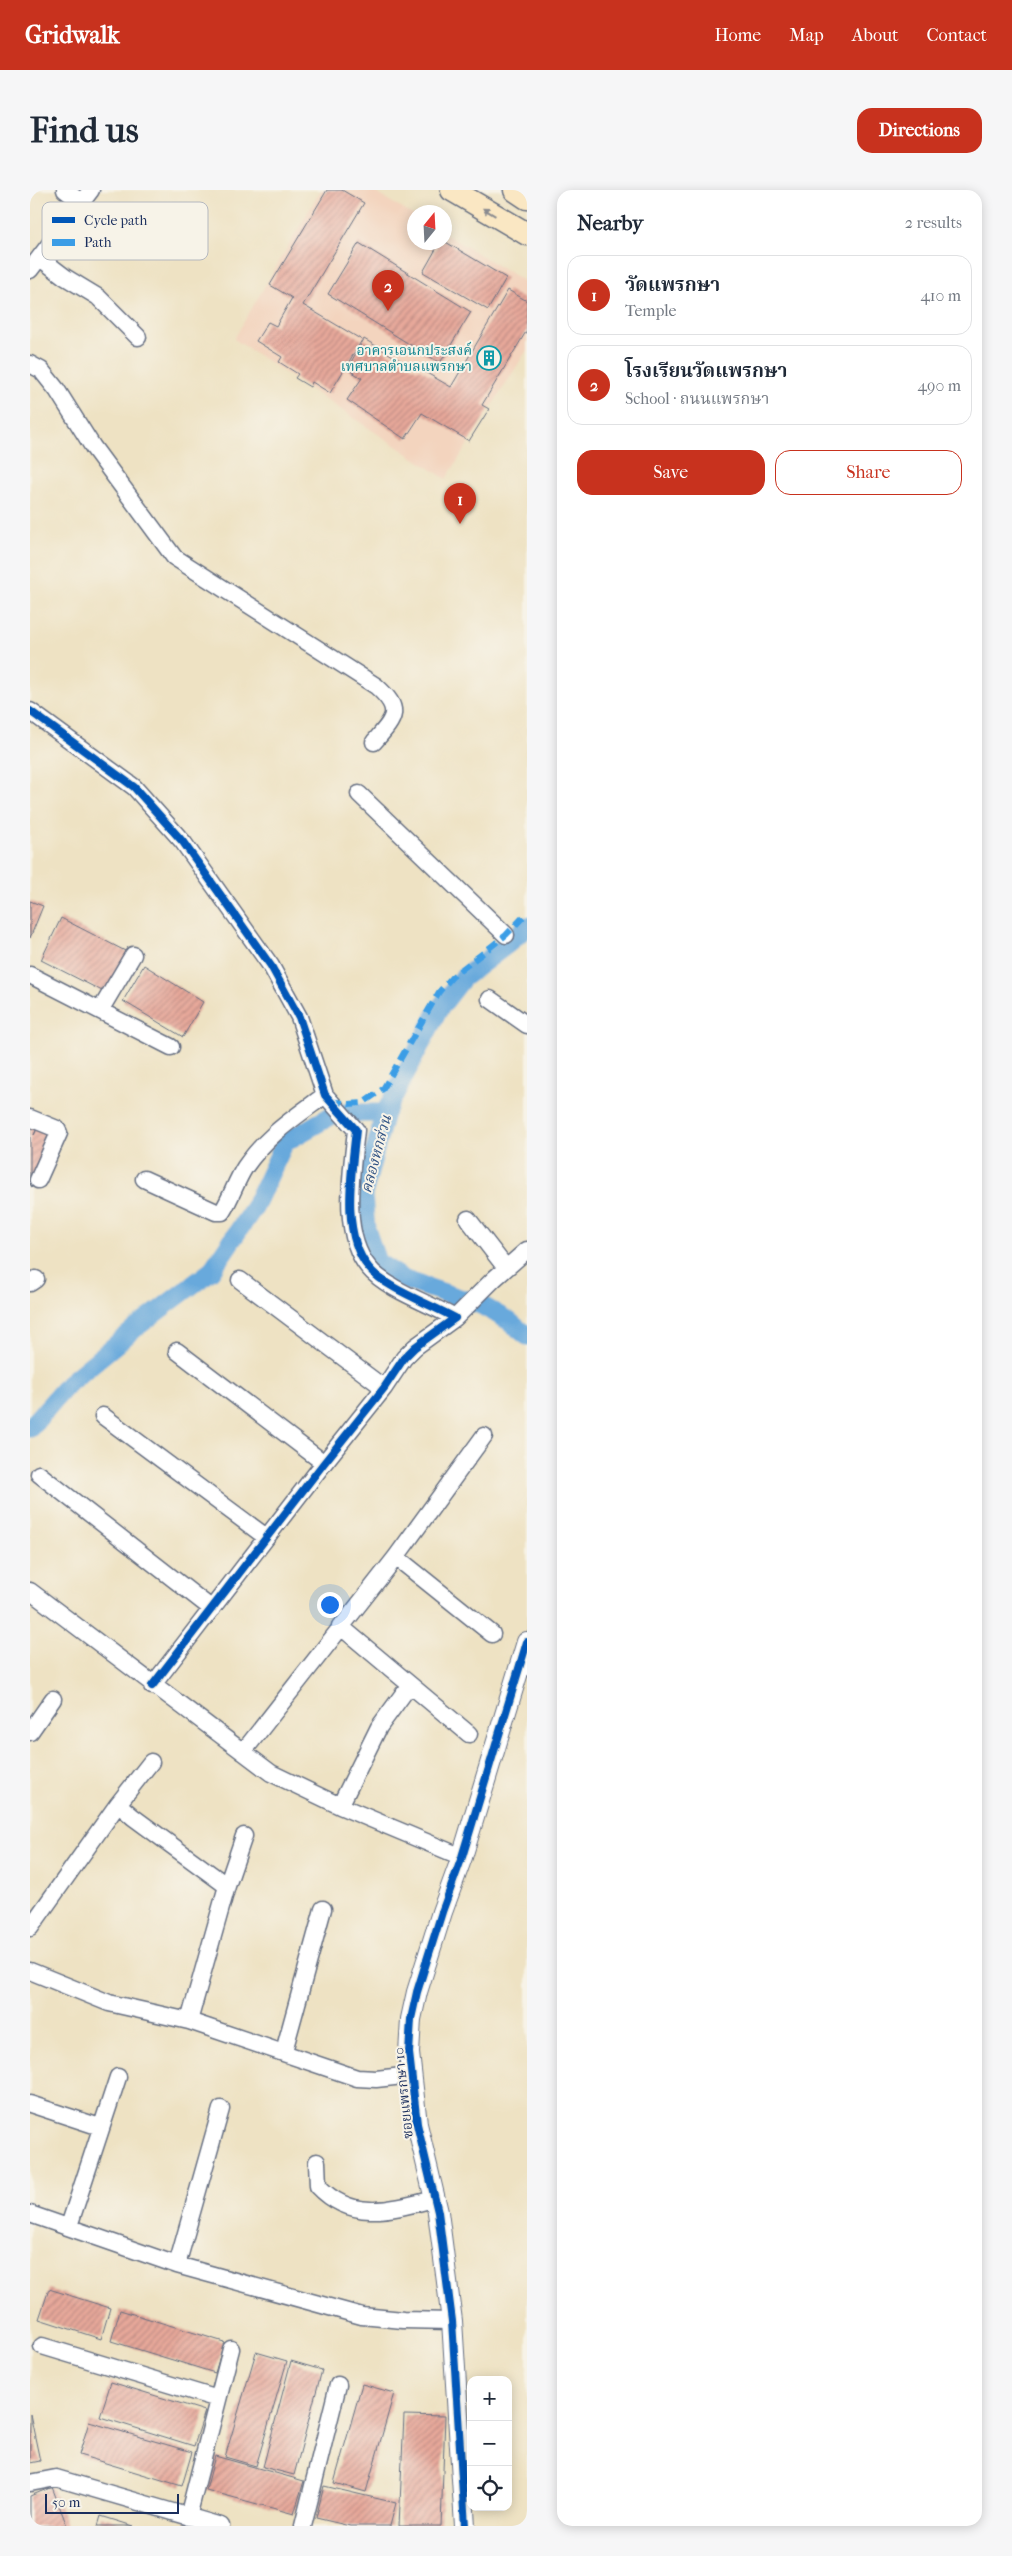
<!DOCTYPE html>
<html lang="en">
<head>
<meta charset="utf-8">
<style>
  :root { --surface:#fff; --page:#f6f6f7; --text:#1f2937; --muted:#747a83; --line:#e0e1e3; --accent:#c8321e }
  body { margin:0; font-family:"IM FELL French Canon","Noto Serif Thai",serif; background:var(--page); color:var(--text) }
  .controls { position:absolute; right:15px; bottom:15px; display:grid; overflow:hidden; border-radius:10px; box-shadow:0 2px 12px #0003 }
  .controls button { width:45px; height:45px; display:grid; place-items:center; padding:0; border:0; border-bottom:1px solid var(--line); background:var(--surface); color:var(--text); font:25px sans-serif }
  .compass { position:absolute; left:377px; top:15px; width:45px; height:45px; border-radius:50%; background:var(--surface); box-shadow:0 2px 12px #0003; rotate:18deg }
  .scale { position:absolute; left:15px; bottom:12px; width:134px; box-sizing:border-box; padding-left:5px; border:2px solid #1b2f5e; border-top:0; font-size:14px; line-height:18px; white-space:nowrap; color:#1b2f5e; -webkit-text-stroke:4px #f7f3e8; paint-order:stroke }
  .you { position:absolute; left:299px; top:1414px; width:18px; height:18px; margin:-12px; border:4px solid #fff; border-radius:50%; background:#1a73e8; box-shadow:0 0 0 8px #1a73e833 }
  .badge { display:grid; place-items:center; width:32px; height:32px; border-radius:50%; background:var(--accent); color:#fff; font-size:16px; font-weight:700 }
  .pin { position:absolute; translate:-50% -41px; filter:drop-shadow(0 1px 2px #0008) }
  .pin::after { content:''; position:absolute; top:26px; width:18px; height:15px; background:inherit; clip-path:polygon(0 0,100% 0,50% 100%) }
  .list { margin:0; padding:0; list-style:none }
  h2 { display:flex; justify-content:space-between; align-items:center; height:65px; margin:0; padding:0 20px; font-size:21px }
  h2 small { font-size:16px; font-weight:400; color:var(--muted) }
  .list li { display:grid; grid-template-columns:32px 1fr auto; gap:15px; align-items:center; box-sizing:border-box; height:80px; margin:0 10px 10px; padding:0 10px; border:1px solid var(--line); border-radius:15px }
  .list b { display:block; font-size:19px; white-space:nowrap }
  .list p { margin:0; font-size:16px; white-space:nowrap; color:var(--muted) }
  .list em { font-size:16px; font-style:normal; color:var(--muted) }
  .actions { display:flex; gap:10px; padding:15px 20px }
  .actions a { flex:1; padding:11px 0; border:1px solid var(--accent); border-radius:15px; text-align:center; font-size:18px; color:var(--accent) }
  .actions .main { background:var(--accent); color:#fff }
  .icon { flex:none; width:28px; height:28px; fill:none; stroke:currentColor; stroke-width:2; stroke-linecap:round; stroke-linejoin:round }
  .map { position:relative; flex:none; width:497px; height:2336px; overflow:hidden; border-radius:15px }
  header { display:flex; align-items:center; gap:30px; box-sizing:border-box; height:70px; padding:0 25px; background:var(--accent); color:#fff }
  header strong { font-size:24px }
  nav { display:flex; gap:28px; margin-inline-start:auto; font-size:18px }
  .intro { display:flex; align-items:center; justify-content:space-between; box-sizing:border-box; height:120px; padding:0 30px }
  h1 { margin:0; font-size:35px }
  .button { padding:12px 22px; border-radius:15px; background:var(--accent); color:#fff; font-size:18px; font-weight:700 }
  main { display:flex; gap:30px; padding:0 30px }
  aside { flex:1; background:var(--surface); border-radius:15px; box-shadow:0 2px 12px #0003 }
  .map>svg:first-child { display:block }
  .built { fill:#f3d4be }
  .lines { fill:none; stroke-linecap:round; stroke-linejoin:round }
  .canal { stroke:#68a9dc; stroke-width:19 }
  .building { fill:url(#building-hatch) }
  .minor-casing { stroke:#656e81; stroke-width:19 }
  .tertiary-casing { stroke:#656e81; stroke-width:22 }
  .secondary-casing { stroke:#656e81; stroke-width:25 }
  .minor { stroke:#fff; stroke-width:16 }
  .tertiary { stroke:#fff; stroke-width:20 }
  .secondary { stroke:#fae7c3; stroke-width:22 }
  .quiet { stroke:#3b9de6; stroke-width:6; stroke-dasharray:12 6; stroke-linecap:butt }
  .cycleway-casing { stroke:#f7f3e8; stroke-width:11 }
  .cycleway { stroke:#0057b8; stroke-width:8 }
  .oneway { fill:#8a8b90 }
  .labels { text-anchor:middle; stroke-width:4; stroke-linejoin:round; paint-order:stroke }
  .culture-label { font-size:14px; fill:#0d838f; stroke:#f7f3e8; text-anchor:end }
  .street-label { font-size:14px; fill:#1b2f5e; stroke:#f7f3e8 }
  .water-label { font-size:15px; font-style:italic; fill:#325484; stroke:#f7f3e8 }
  .key { fill:#f7f3e8; stroke:#b5b8bf; stroke-width:1 }
  .key-label { font-size:14px; fill:#1b2f5e }
</style>
</head>
<body>
<header>
<strong>Gridwalk</strong>
<nav><a>Home</a><a>Map</a><a>About</a><a>Contact</a></nav>
</header>
<div class="intro"><h1>Find us</h1><a class="button">Directions</a></div>
<main>
<div class="map">
<svg width="497" height="2336" viewBox="0 0 497 2336">
  <defs>
    <pattern id="building-hatch" width="6" height="6" patternUnits="userSpaceOnUse" patternTransform="scale(1.25)"><rect width="6" height="6" fill="#e7a89a"/><path d="M-1 1l2-2M0 6l6-6M5 7l2-2" fill="none" stroke="#ba8981"/></pattern>
  </defs>
  <rect width="100%" height="100%" fill="#f7f3e8"/>
  <filter id="ink" filterUnits="userSpaceOnUse"><feTurbulence type="fractalNoise" baseFrequency=".02" numOctaves="2"/><feDisplacementMap in="SourceGraphic" scale="10" xChannelSelector="R" yChannelSelector="G"/><feConvolveMatrix kernelMatrix="1 2 1 2 8 2 1 2 1" color-interpolation-filters="sRGB"/></filter>
  <filter id="wash" filterUnits="userSpaceOnUse"><feTurbulence type="fractalNoise" baseFrequency=".0096" numOctaves="4" result="noise"/><feDisplacementMap in="SourceGraphic" scale="20" xChannelSelector="R" yChannelSelector="G"/><feGaussianBlur stdDeviation="1.12" result="paint"/><feColorMatrix in="noise" values="0 0 0 0 0 0 0 0 0 0 0 0 0 0 0 0 0 1.4 0 .05"/><feComposite in="paint" operator="in"/></filter>
  <g filter="url(#wash)">
    <rect width="100%" height="100%" fill="#eee2c3"/>
    <path class="built" d="M291,0h51l42,26v26h30l1,-8 82,49v67l-81,129 -212,-140z"/>
    <g class="lines">
      <path class="canal" d="M497,736l-19,18 -45,34 -24,31 -54,104 -22,82 3,34 11,33 28,18 76,25 28,16 18,15
        M0,1238l39,-45 68,-56 74,-56 44,-65 30,-64 51,-29h49"/>
    </g>
    <g id="blocks">
      <path class="building" d="M297,0h15l22,13 -61,102 59,35 -32,53 -18,-11 -2,5 -15,-9 3,-4 -19,-12 3,-5 -26,-16 12,-19 8,4 16,-28 -22,-13z
        M414,51l62,37 -18,32 -65,-38 17,-30z
        M329,53l112,69 -31,51 -112,-69z
        M478,100l19,11v29l-45,75 7,4 -20,32 -47,-28 -17,26 -58,-39 15,-22 -15,-9 17,-30 53,31 1,-2 33,19z
        M0,711l13,5 -13,32z
        M31,728l72,37 -21,41 -71,-36z
        M114,775l59,37 -20,35 -60,-36z
        M0,928l10,4 -6,13 6,-13 15,7 -21,49 -4,-2z
        M19,2099l61,19 -9,31 -62,-20z
        M90,2120l104,32 -9,31 -104,-32z
        M226,2162l31,9 -31,105 -31,-9z
        M261,2171l31,9 -28,105 -31,-8z
        M81,2192l94,29 -11,35 -94,-29z
        M332,2194l32,9 -28,99 -32,-9z
        M0,2224l10,47 -10,2z
        M374,2225l41,1 -4,110h-42z
        M59,2232l103,30 -10,34 -103,-31z
        M185,2266l89,25 -10,33 -88,-24z
        M294,2296l72,17 -6,23h-40l-34,-8z
        M22,2297l15,39h-37v-30z
        M71,2326l32,10h-35z"/>
    </g>
  </g>
  <g filter="url(#ink)">
    <use href="#blocks" fill-opacity="0" stroke="#656e81" stroke-width="1"/>
    <g class="lines">
      <g class="minor-casing">
        <path id="minor" d="M35,0l17,13
          M10,68l25,19 33,20 40,40
          M0,80l61,-80
          M0,174l11,6 16,20 36,57 81,110 202,129c27,24 19,32 -2,56
          M0,521l104,76 49,55 88,124 28,51 26,78 31,35c-4,40 -16,104 13,138 17,21 62,36 86,50l-40,29 -11,11 -20,30 -60,75 -172,223
          M329,604l147,141
          M0,785l141,72
          M460,809l37,26
          M71,819l32,-54
          M0,928l27,11 2,4 -21,47
          M114,989l72,33h6c9,-14 14,-31 23,-45 23,-33 49,-49 80,-72
          M438,1029l38,49
          M210,1090l144,108
          M0,1093l6,-4
          M425,1128l39,-39 33,-29
          M147,1161l147,112
          M73,1226l163,121
          M9,1284l173,135
          M366,1367l96,77
          M0,1401l241,182 69,33 122,51
          M310,1436l129,108
          M0,1542l23,-33
          M213,1562l153,-195 88,-121
          M88,1614l33,-42
          M310,1616l39,-79 30,-41
          M197,1696l17,-50
          M0,1738l88,-124 15,13 94,69 -38,135
          M0,1781l79,32 80,18 168,57 19,1 36,-4
          M254,1861l39,-142
          M0,1914l70,23
          M287,1972l1,24c34,36 73,24 116,13
          M0,2024l147,51 185,51 41,4 49,1
          M39,2036l49,-149
          M147,2075l44,-156
          M12,2156l176,53
          M0,2293l26,-5 165,48
          M158,2327l43,-168
          M273,2336l35,-141"/>
      </g>
      <g class="tertiary-casing">
        <path id="tertiary" d="M435,2336l-13,-205 -14,-109 -21,-88 -8,-71 2,-34 6,-27 25,-80 20,-55 65,-215"/>
      </g>
      <g class="secondary-casing">
        <path id="secondary" d="M422,0l75,44
          M485,0l12,8"/>
      </g>
      <use href="#minor" class="minor"/>
      <use href="#tertiary" class="tertiary"/>
      <use href="#secondary" class="secondary"/>
      <path class="quiet" d="M301,911l18,3 14,-1 20,-14 56,-97 13,-15 54,-42 21,-22"/>
      <g class="cycleway-casing">
        <path id="cycleway" d="M0,521l104,76 49,55 88,124 28,51 26,78 31,35c-4,40 -16,104 13,138 17,21 62,36 86,50l-40,29 -11,11 -20,30 -60,75 -172,223
          M435,2336l-13,-205 -14,-109 -21,-88 -8,-71 2,-34 6,-27 25,-80 20,-55 65,-215"/>
      </g>
      <use href="#cycleway" class="cycleway"/>
    </g>
    <defs><path id="oneway-solid" d="M-6-.8H1V-3.2L6.5 0L1 3.2V.8H-6Z" transform="scale(1.25)"/></defs>
    <use class="oneway" href="#oneway-solid" transform="translate(459 22) rotate(-149)"/>
  </g>
  <defs>
    <g id="building-ring" transform="scale(1.25)"><circle r="9.5" fill="#f7f3e8" stroke="#0f9aa8" stroke-width="1.5"/><path d="M-4-6H4V6H1V3H-1V6H-4ZM-2.5-4.3h1.7v1.8h-1.7ZM.8-4.3h1.7v1.8H.8ZM-2.5-1h1.7V.8h-1.7ZM.8-1h1.7V.8H.8Z" fill="#0f9aa8"/></g>
  </defs>
  <g fill-rule="evenodd">
    <use href="#building-ring" x="459" y="168"/>
  </g>
  <g class="labels">
    <g class="culture-label">
      <text x="442" y="165">อาคารเอนกประสงค์<tspan x="442" dy="16">เทศบาลตำบลแพรกษา</tspan></text>
    </g>
    <g class="street-label">
      <text transform="translate(373 1903) rotate(-96)" y="5">ซอยแพรกษา 10</text>
    </g>
    <g class="water-label">
      <text transform="translate(346 964) rotate(-75)" y="5">คลองหกส่วน</text>
    </g>
  </g>
  <rect x="12" y="12" width="166" height="58" rx="8" class="key"/>
  <rect x="22" y="27" width="23" height="6" fill="#0057b8"/>
  <rect x="22" y="49" width="23" height="7" fill="#3b9de6"/>
  <g class="key-label">
    <text x="54" y="35">Cycle path</text>
    <text x="54" y="57">Path</text>
  </g>
</svg>
<div class="controls">
<button>+</button>
<button>−</button>
<button><svg class="icon" aria-label="locate" viewBox="0 0 24 24"><circle cx="12" cy="12" r="6"/><path d="M12 2v4M12 18v4M2 12h4M18 12h4"/></svg></button>
</div>
<svg class="compass" viewBox="-18 -18 36 36"><path d="M0-13l5 13h-10z" fill="#e53935"/><path d="M0 13l5-13h-10z" fill="#747a83"/></svg>
<div class="scale">50 m</div>
<div class="you"></div>
<div class="pin badge" style="left:430px;top:334px">1</div>
<div class="pin badge" style="left:358px;top:121px">2</div>
</div>
<aside>
<h2>Nearby<small>2 results</small></h2>
<ul class="list">
<li><span class="badge">1</span><div><b>วัดแพรกษา</b><p>Temple</p></div><em>410 m</em></li>
<li><span class="badge">2</span><div><b>โรงเรียนวัดแพรกษา</b><p>School · ถนนแพรกษา</p></div><em>490 m</em></li>
</ul>
<div class="actions"><a class="main">Save</a><a>Share</a></div>
</aside>
</main>
</body>
</html>
